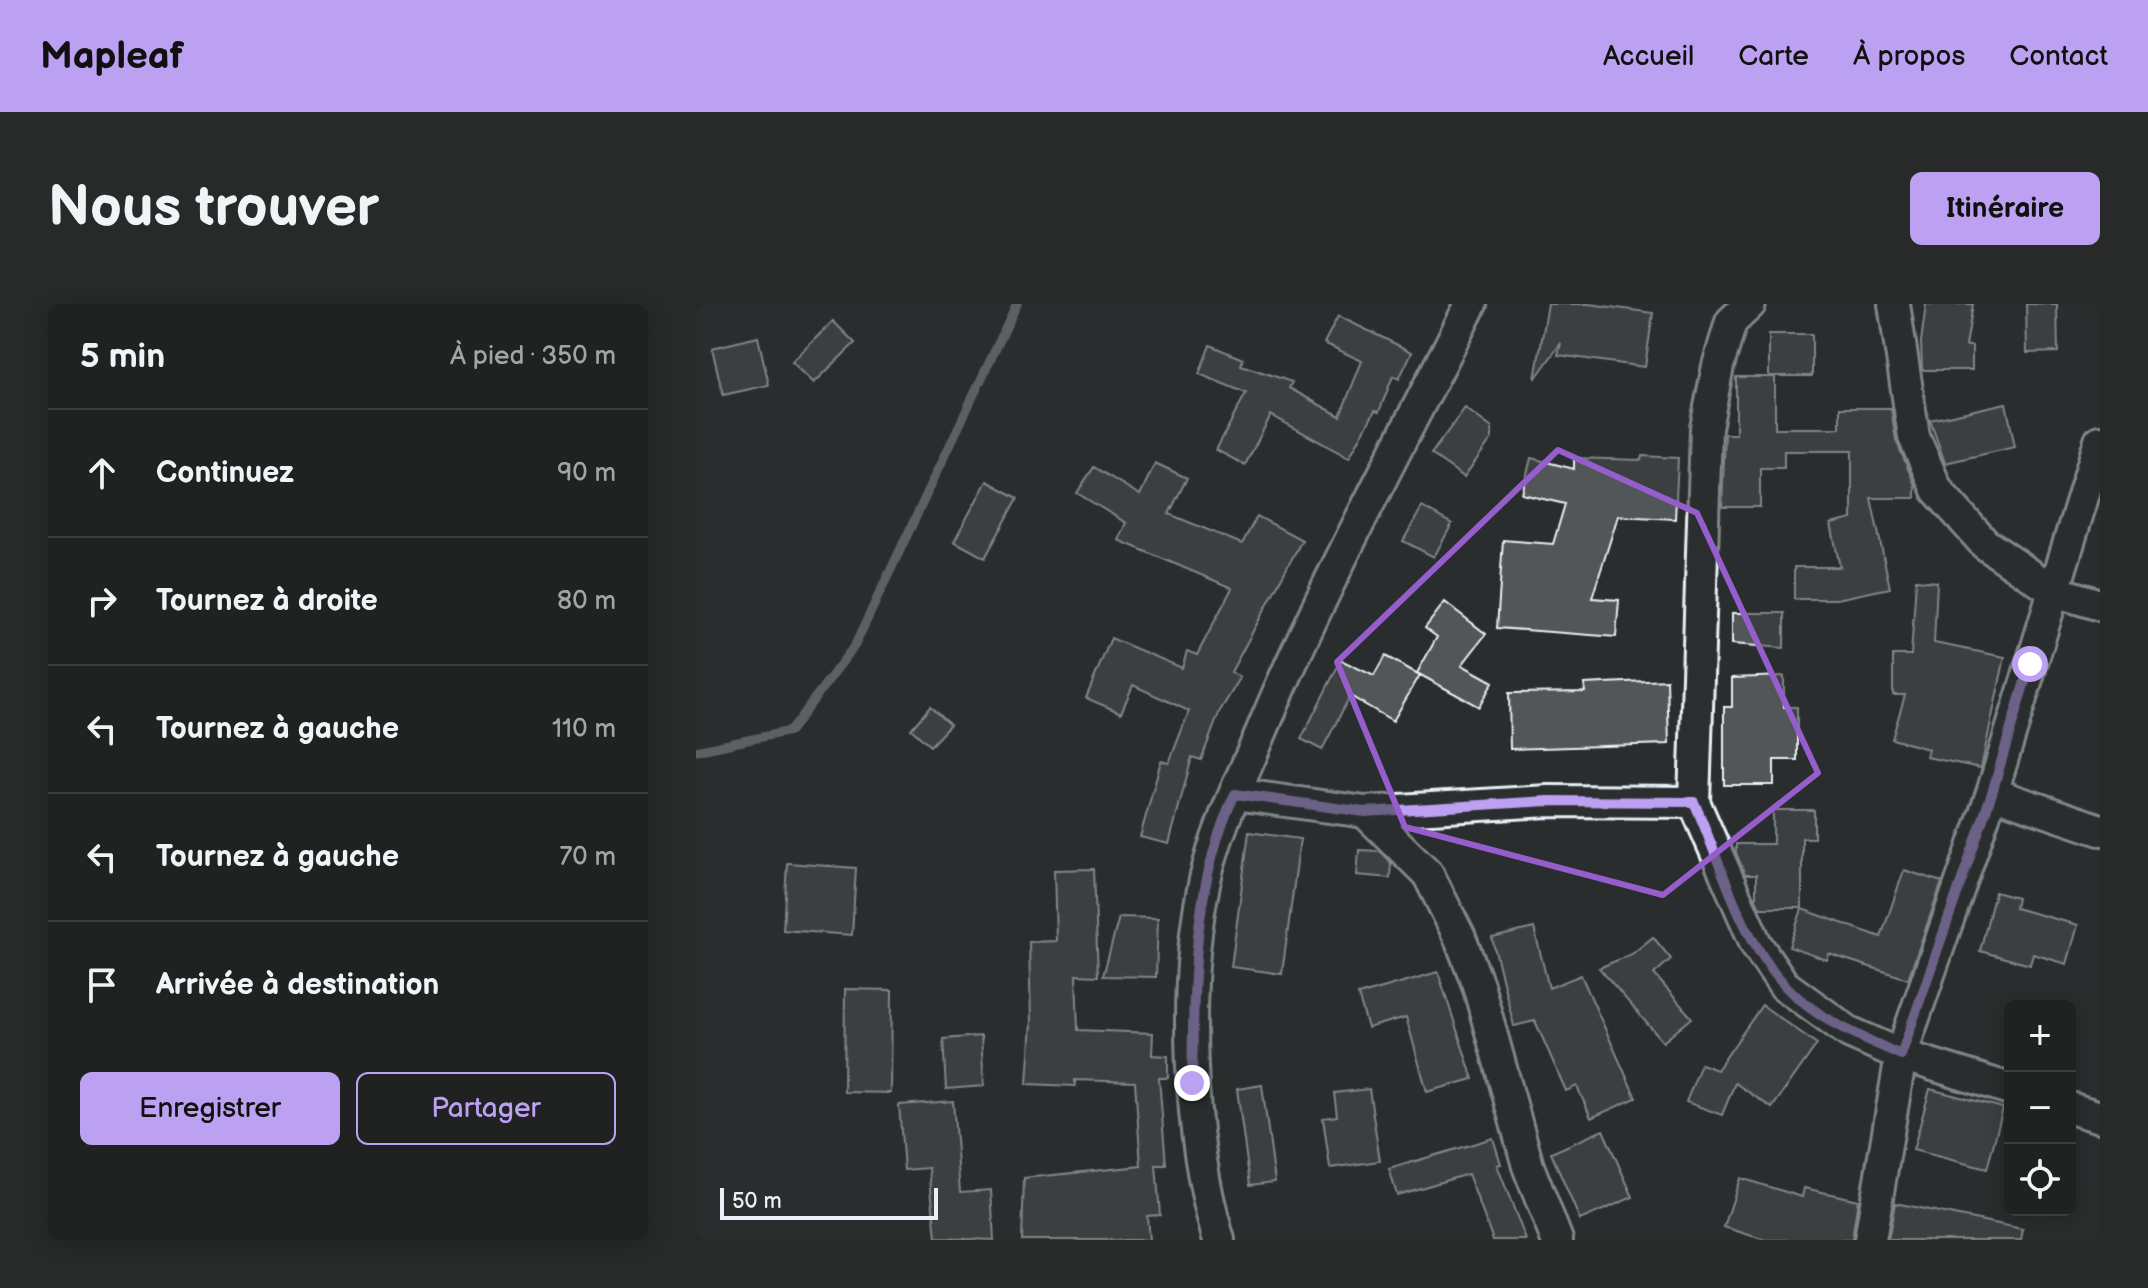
<!DOCTYPE html>
<html lang="fr">
<head>
<meta charset="utf-8">
<style>
  :root { --surface:#202222; --page:#282a2a; --text:#f1f3f6; --muted:#a2a4a5; --line:#3d3f40; --accent:#bca0f2 }
  body { margin:0; font-family:"Balsamiq Sans",sans-serif; background:var(--page); color:var(--text) }
  .controls { position:absolute; right:24px; bottom:24px; display:grid; overflow:hidden; border-radius:12px; box-shadow:0 4px 20px #0003 }
  .controls button { width:72px; height:72px; display:grid; place-items:center; padding:0; border:0; border-bottom:2px solid var(--line); background:var(--surface); color:var(--text); font:40px sans-serif }
  .scale { position:absolute; left:24px; bottom:20px; width:218px; box-sizing:border-box; padding-left:8px; border:4px solid #e8f1f8; border-top:0; font-size:22px; line-height:28px; white-space:nowrap; color:#e8f1f8; -webkit-text-stroke:6px #2a2d2e; paint-order:stroke }
  .stop { position:absolute; width:24px; height:24px; margin:-18px; border:6px solid #bca0f2; border-radius:50%; background:#fff }
  .stop.end { background:#bca0f2; border-color:#fff; box-shadow:0 2px 8px #0008 }
  .list { margin:0; padding:0; list-style:none }
  h2 { display:flex; justify-content:space-between; align-items:center; height:104px; margin:0; padding:0 32px; font-size:34px }
  h2 small { font-size:26px; font-weight:400; color:var(--muted) }
  .list li { display:grid; grid-template-columns:52px 1fr auto; gap:24px; align-items:center; box-sizing:border-box; height:128px; padding:0 32px; border-top:2px solid var(--line) }
  .list b { display:block; font-size:30px; white-space:nowrap }
  .list em { font-size:26px; font-style:normal; color:var(--muted) }
  .actions { display:flex; gap:16px; padding:24px 32px }
  .actions a { flex:1; padding:18px 0; border:2px solid var(--accent); border-radius:12px; text-align:center; font-size:28px; color:var(--accent) }
  .actions .main { background:var(--accent); color:#111 }
  .icon { flex:none; width:44px; height:44px; fill:none; stroke:currentColor; stroke-width:2; stroke-linecap:round; stroke-linejoin:round }
  .map { position:relative; flex:none; width:1404px; height:936px; overflow:hidden; border-radius:12px }
  header { display:flex; align-items:center; gap:48px; box-sizing:border-box; height:112px; padding:0 40px; background:var(--accent); color:#111 }
  header strong { font-size:38px }
  nav { display:flex; gap:44px; margin-inline-start:auto; font-size:28px }
  .intro { display:flex; align-items:center; justify-content:space-between; box-sizing:border-box; height:192px; padding:0 48px }
  h1 { margin:0; font-size:56px }
  .button { padding:20px 36px; border-radius:12px; background:var(--accent); color:#111; font-size:28px; font-weight:700 }
  main { display:flex; gap:48px; padding:0 48px }
  aside { flex:1; background:var(--surface); border-radius:12px; box-shadow:0 4px 20px #0003 }
  .map>svg:first-child { display:block }
  .lines { fill:none; stroke-linecap:round; stroke-linejoin:round }
  .stream { stroke:#989fa3; stroke-width:9 }
  .building { fill:#535759; stroke:#e8f1f8; stroke-width:2 }
  .minor-casing { stroke:#e8f1f8; stroke-width:36 }
  .minor { stroke:#2a2d2e; stroke-width:30 }
  .route { stroke:#bca0f2; stroke-width:10 }
  .marked { fill:none; stroke:#965dcd; stroke-width:6; stroke-linejoin:round }
</style>
</head>
<body>
<header>
<strong>Mapleaf</strong>
<nav><a>Accueil</a><a>Carte</a><a>À propos</a><a>Contact</a></nav>
</header>
<div class="intro"><h1>Nous trouver</h1><a class="button">Itinéraire</a></div>
<main>
<aside>
<h2>5 min<small>À pied · 350 m</small></h2>
<ul class="list">
<li><svg class="icon" aria-label="ahead" viewBox="0 0 24 24"><path d="M12 20V5M6 11l6-6 6 6"/></svg><div><b>Continuez</b></div><em>90 m</em></li>
<li><svg class="icon" aria-label="right" viewBox="0 0 24 24"><path d="M7 20v-9h11M14 6l5 5-5 5"/></svg><div><b>Tournez à droite</b></div><em>80 m</em></li>
<li><svg class="icon" aria-label="left" viewBox="0 0 24 24"><path d="M17 20v-9H6M10 6l-5 5 5 5"/></svg><div><b>Tournez à gauche</b></div><em>110 m</em></li>
<li><svg class="icon" aria-label="left" viewBox="0 0 24 24"><path d="M17 20v-9H6M10 6l-5 5 5 5"/></svg><div><b>Tournez à gauche</b></div><em>70 m</em></li>
<li><svg class="icon" aria-label="arrive" viewBox="0 0 24 24"><path d="M6 21V4h12l-3 4 3 4H6"/></svg><div><b>Arrivée à destination</b></div></li>
</ul>
<div class="actions"><a class="main">Enregistrer</a><a>Partager</a></div>
</aside>
<div class="map">
<svg width="1404" height="936" viewBox="0 0 1404 936">
  <rect width="100%" height="100%" fill="#2a2d2e"/>
  <filter id="ink" filterUnits="userSpaceOnUse"><feTurbulence type="fractalNoise" baseFrequency=".0125" numOctaves="2"/><feDisplacementMap in="SourceGraphic" scale="16" xChannelSelector="R" yChannelSelector="G"/><feConvolveMatrix kernelMatrix="1 2 1 2 8 2 1 2 1" color-interpolation-filters="sRGB"/></filter>
  <g filter="url(#ink)">
    <g class="lines">
      <path class="stream" d="M0,447l94,-20 65,-86 162,-341"/>
    </g>
    <path class="building" d="M852,0h41l64,9 -8,54 -87,-12 3,-12 -26,36z
      M1230,0h47l-7,42h6v24h-50l-1,-28z
      M1330,0h31l1,48 -31,1z
      M642,12l74,36 -13,27 -6,-3 -14,36 -4,-1 -26,47 -78,-43 -26,50 -29,-15 30,-57 -47,-19 11,-29 33,14 -2,6 51,17 -3,6 51,28 22,-55 -38,-18z
      M137,17l22,22 -41,40 -22,-21z
      M1073,30h43v42h-43z
      M62,33l11,48 -46,10 -11,-47z
      M1040,73h39v51h65v-20h51l5,32 19,45v13h-44l19,90 -53,11h-43v-32h46l-9,-43 21,-5v-68h-68v17h-24v39h-38l3,-73h11z
      M1310,99l9,44 -70,16 -15,-43z
      M769,104l27,20v10l-28,39 -33,-23z
      M946,152l36,2 -3,61 -57,-3 -26,82 27,2 -3,37 -119,-9 6,-88 50,4 12,-40 -43,-10 9,-36 43,11v-11l67,2z
      M459,159l32,15 -18,36 73,30 15,-28 45,24 -71,132 9,6 -20,33 -19,49 -9,-3 -23,87 -29,-7 21,-76 8,2 20,-52 -56,-26 -12,28 -35,-15 25,-60 71,30 5,-17 10,4 35,-67 -114,-48 8,-17 -49,-30 17,-26 46,28z
      M291,177l31,17 -33,60 -31,-17z
      M726,203l30,17 -18,33 -31,-16z
      M1220,276l21,2 -3,61 71,14 -24,111 -55,-11 2,-8 -36,-10 13,-44h-12v-40h18z
      M749,298l41,32 -24,31 31,17 -14,25 -62,-34 20,-36 -12,-9z
      M1036,309h52v35l-52,-4z
      M689,352l35,19 -27,46 -43,-25 -28,54 -21,-11 40,-79 33,16z
      M1088,372v31h13v53h-23v25h-50v-78h8v-29z
      M971,376l2,64 -159,5 -1,-56 76,-1 -1,-8z
      M234,403l20,18 -20,21 -19,-17z
      M1077,506h41v28h-12v70h-42l-4,-9v-24h-11l-9,-22v-9h37z
      M553,528l51,7 -18,135 -51,-7z
      M663,546l20,1 12,12 -1,15 -33,-3z
      M91,559l69,5 -4,67 -69,-5z
      M398,565l4,107 -22,-1 2,55 75,3 -1,22 16,1v22h-9l7,87h-10l4,50 -13,1 2,24h-127l2,-62 117,-12 -6,-84 -60,-2v6l-48,-2 4,-62 -2,-80 27,-1 -2,-71z
      M1208,566l38,12 -34,97 -79,-25 -2,6 -38,-13 13,-38 79,28z
      M1299,588l22,6 -2,10 63,17 -11,39 -34,-10 -3,11 -50,-14z
      M423,613l39,1 -2,59 -53,-1z
      M838,624l15,60 32,-13 55,123 -45,20 -14,-32 -11,5 -31,-70 -21,5 -22,-88z
      M957,633l18,22 -17,15 38,44 -29,24 -64,-74 33,-14z
      M742,668l35,107 -46,13 -21,-75 -38,11 -10,-33z
      M149,685l47,1 -1,103 -47,-1z
      M1066,701l55,39 -45,64 -37,-25 -13,32 -36,-13 15,-38 16,6z
      M285,732l3,50 -38,3 -3,-50z
      M566,781l13,97 -25,3 -13,-96z
      M673,785l11,72 -50,7 -7,-50 14,-2 -3,-23z
      M1234,785l73,19 -16,61 -74,-19z
      M257,797l7,91 31,-2 3,50 -58,-2 -7,-70 -25,2 -5,-65z
      M907,826l30,67 -53,23 -29,-67z
      M797,834l8,26 -4,1 29,75h-33l-25,-66 -71,21 -8,-26z
      M1044,874l62,19 2,-9 54,12 -6,40h-87l-41,-13z
      M1199,899l128,26 -2,11h-133z"/>
    <g class="lines">
      <g class="minor-casing">
        <path id="minor" d="M1054,0l-19,18 -13,44 -12,62 -12,374 62,142 28,41 65,47 52,23 109,34
          M1198,0l20,133 23,53 48,54 69,47 46,14
          M1296,489l108,37
          M539,490l130,18 183,-11 146,1
          M669,508l63,62 32,64 18,47 50,181 29,74
          M1374,804l30,9
          M523,936c-31,-101 -37,-257 -14,-360 12,-53 37,-102 58,-152 61,-145 137,-284 208,-424
          M1174,936l31,-185 91,-262 108,-352"/>
      </g>
      <use href="#minor" class="minor"/>
    </g>
  </g>
  <g class="lines" filter="url(#ink)">
    <path class="route" d="M496,779c2,-98 0,-199 43,-289l130,18 183,-11 146,1c27,60 45,134 91,183 30,33 76,52 116,70l91,-262 38,-129"/>
  </g>
  <path d="M0 0H1404V936H0ZM862,146l139,63 121,260 -155,122 -258,-68 -68,-165z" fill="#2a2d2e" fill-opacity=".55" fill-rule="evenodd"/>
  <path class="marked" d="M862,146l139,63 121,260 -155,122 -258,-68 -68,-165z"/>
</svg>
<div class="controls">
<button>+</button>
<button>−</button>
<button><svg class="icon" aria-label="locate" viewBox="0 0 24 24"><circle cx="12" cy="12" r="6"/><path d="M12 2v4M12 18v4M2 12h4M18 12h4"/></svg></button>
</div>
<div class="scale">50 m</div>
<div class="stop" style="left:1334px;top:360px"></div>
<div class="stop end" style="left:496px;top:779px"></div>
</div>
</main>
</body>
</html>
